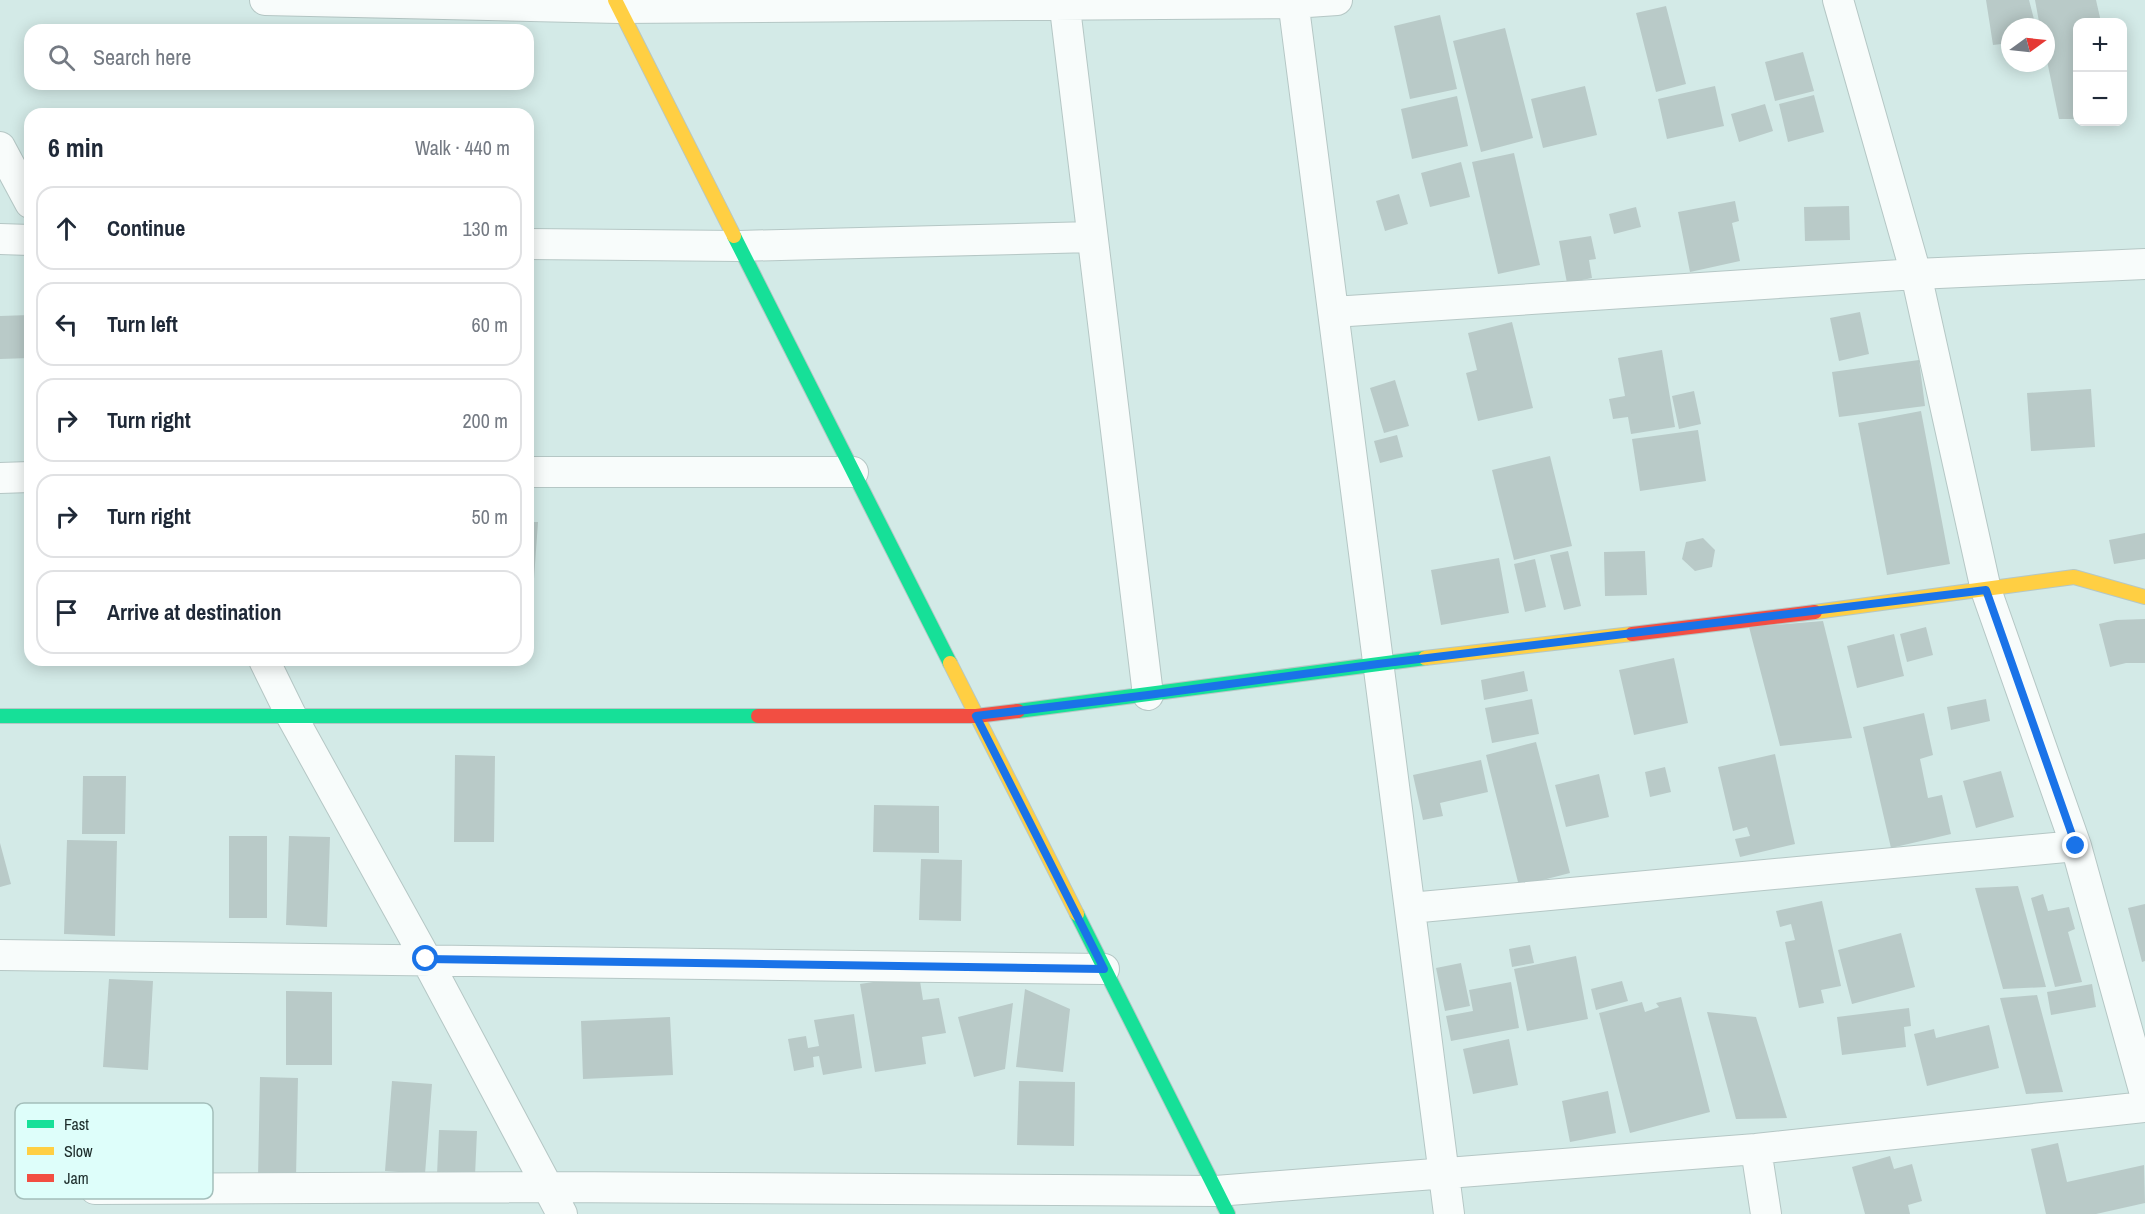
<!DOCTYPE html>
<html lang="en">
<head>
<meta charset="utf-8">
<style>
  :root { --surface:#fff; --page:#f6f6f7; --text:#1f2937; --muted:#747a83; --line:#e0e1e3 }
  body { margin:0; font-family:"Archivo Narrow",sans-serif; background:var(--page); color:var(--text) }
  .controls { position:absolute; right:18px; top:18px; display:grid; overflow:hidden; border-radius:12px; box-shadow:0 3px 15px #0003 }
  .controls button { width:54px; height:54px; display:grid; place-items:center; padding:0; border:0; border-bottom:2px solid var(--line); background:var(--surface); color:var(--text); font:30px sans-serif }
  .compass { position:absolute; left:2001px; top:18px; width:54px; height:54px; border-radius:50%; background:var(--surface); box-shadow:0 3px 15px #0003; rotate:75deg }
  .stop { position:absolute; width:18px; height:18px; margin:-14px; border:4px solid #1a73e8; border-radius:50%; background:#fff }
  .stop.end { background:#1a73e8; border-color:#fff; box-shadow:0 2px 6px #0008 }
  .list { margin:0; padding:0; list-style:none }
  h2 { display:flex; justify-content:space-between; align-items:center; height:78px; margin:0; padding:0 24px; font-size:26px }
  h2 small { font-size:20px; font-weight:400; color:var(--muted) }
  .list li { display:grid; grid-template-columns:39px 1fr auto; gap:18px; align-items:center; box-sizing:border-box; height:84px; margin:0 12px 12px; padding:0 12px; border:2px solid var(--line); border-radius:18px }
  .list b { display:block; font-size:22px; white-space:nowrap }
  .list em { font-size:20px; font-style:normal; color:var(--muted) }
  .icon { flex:none; width:33px; height:33px; fill:none; stroke:currentColor; stroke-width:2; stroke-linecap:round; stroke-linejoin:round }
  .map { position:relative; flex:none; width:2145px; height:1214px; overflow:hidden }
  .search { position:absolute; background:var(--surface); box-shadow:0 3px 15px #0003; left:24px; top:24px; width:510px; height:66px; display:flex; align-items:center; gap:15px; box-sizing:border-box; padding:0 21px; border-radius:18px; color:var(--muted); font-size:22px }
  .panel { position:absolute; background:var(--surface); box-shadow:0 3px 15px #0003; left:24px; top:108px; width:510px; height:558px; border-radius:18px }
  .map>svg:first-child { display:block }
  .building { fill:#b9cac8 }
  .lines { fill:none; stroke-linecap:round; stroke-linejoin:round }
  .street-casing { stroke:#b5c7c5; stroke-width:32 }
  .fast-casing { stroke:#b5c7c5; stroke-width:16 }
  .slow-casing { stroke:#b5c7c5; stroke-width:16 }
  .jam-casing { stroke:#b5c7c5; stroke-width:16 }
  .street { stroke:#f8fcfb; stroke-width:30 }
  .fast { stroke:#16e098; stroke-width:14 }
  .slow { stroke:#ffcf43; stroke-width:14 }
  .jam { stroke:#f24e42; stroke-width:14 }
  .route { stroke:#1a73e8; stroke-width:8 }
  .key { fill:#defefa; stroke:#a4bfbb; stroke-width:1.5 }
  .key-label { font-size:16px; fill:#1b2b29 }
</style>
</head>
<body>
<div class="map">
<svg width="2145" height="1214" viewBox="0 0 2145 1214">
  <rect width="100%" height="100%" fill="#d3eae7"/>
  <path class="building" d="M1986,0h43l7,27h-26v16l-17,2z
    M2035,0h61l5,22h-23v97h-19l-13,-63v-29h-6z
    M1666,6l20,78 -30,8 -20,-79z
    M1440,15l17,74 -47,10 -16,-73z
    M1505,28l28,110 -52,14 -28,-111z
    M1803,52l11,39 -39,10 -10,-39z
    M1585,86l12,49 -54,13 -12,-49z
    M1715,86l9,40 -57,13 -9,-40z
    M1814,95l10,37 -36,10 -9,-38z
    M1457,96l11,50 -56,13 -11,-50z
    M1765,104l8,27 -34,11 -8,-28z
    M1514,153l26,112 -42,9 -26,-112z
    M1461,162l9,35 -40,10 -9,-34z
    M1399,194l9,30 -23,7 -9,-30z
    M1735,201l4,20 -7,2 8,38 -50,11 -12,-60z
    M1849,206l1,34 -45,1 -1,-34z
    M1636,207l5,20 -27,7 -5,-20z
    M1591,236l5,23 -7,1 3,18 -25,5 -8,-42z
    M1860,312l9,42 -30,7 -9,-43z
    M30,315v43l-30,1v-43z
    M1512,322l21,86 -55,13 -12,-48 11,-3 -9,-37z
    M1662,350l13,77 -44,7 -3,-17 -15,2 -4,-20 16,-3 -7,-38z
    M1919,360l6,46 -86,11 -7,-45z
    M1395,380l14,46 -25,7 -14,-45z
    M2091,389l4,58 -64,4 -4,-58z
    M1694,391l7,33 -22,5 -7,-33z
    M1921,411l29,153 -63,11 -29,-152z
    M1698,430l8,51 -66,10 -8,-52z
    M1397,435l6,22 -23,6 -6,-22z
    M1550,456l22,90 -58,14 -22,-90z
    M528,522h10l-5,71h-5z
    M2145,533v26l-31,5 -5,-24z
    M1703,538l12,12 -3,17 -17,4 -13,-12 4,-17z
    M1568,551l13,55 -17,4 -14,-55z
    M1645,551l2,44 -42,1 -1,-44z
    M1499,558l10,55 -68,12 -10,-55z
    M1535,559l11,48 -21,5 -11,-48z
    M2145,619v44h-19l-16,4 -11,-43 17,-4z
    M1823,621l29,117 -72,8 -31,-119z
    M1926,627l7,28 -26,7 -7,-28z
    M1894,634l10,42 -47,12 -10,-42z
    M1674,658l14,65 -54,12 -15,-65z
    M1524,671l4,20 -44,9 -3,-20z
    M1532,699l7,35 -47,9 -7,-35z
    M1986,699l4,22 -39,9 -4,-23z
    M1924,713l9,42 -13,4 8,39 14,-3 9,39 -60,14 -28,-121z
    M1536,742l34,131 -51,13 -33,-131z
    M1775,754l20,90 -55,13 -5,-18 15,-3 -3,-9 -14,4 -15,-64z
    M455,755l40,1 -1,86h-40z
    M1481,760l7,32 -48,11 3,13 -20,4 -10,-45z
    M1665,767l6,25 -21,5 -5,-25z
    M2001,771l13,46 -38,11 -13,-47z
    M1599,774l10,43 -43,10 -11,-42z
    M83,776h43l-1,58h-43z
    M874,805l65,1v47l-66,-1z
    M229,836h38v82h-38z
    M289,836l41,1 -3,90 -41,-2z
    M67,840l50,1 -2,95 -51,-2z
    M0,843l11,41 -11,3z
    M921,859l41,1 -1,61 -42,-1z
    M2018,886l28,101 -43,2 -28,-101z
    M2043,894l5,17 21,-4 6,22 -7,3 14,50 -27,5 -24,-89z
    M1822,901l19,85 -20,4 3,13 -25,5 -14,-66 10,-2 -4,-16 -11,3 -4,-16z
    M2145,904v57l-3,1 -14,-54z
    M1901,933l14,54 -63,17 -14,-54z
    M1530,945l4,18 -22,4 -3,-18z
    M1576,956l12,63 -61,12 -13,-62z
    M1461,963l9,43 -25,5 -9,-43z
    M919,975l4,25 16,-2 7,35 -24,4 4,27 -51,8 -15,-88z
    M109,979l44,2 -5,89 -45,-3z
    M1622,981l6,20 -32,9 -5,-21z
    M1511,982l8,46 -68,13 -5,-25 27,-5 -4,-21z
    M2092,984l4,23 -45,8 -4,-23z
    M1025,989l45,20 -7,63 -47,-5z
    M286,991l46,1v73h-46z
    M2037,995l26,97 -37,2 -26,-96z
    M1681,997l29,115 -80,21 -31,-120 43,-11 3,10 14,-5 -3,-4z
    M1013,1003l-8,66 -31,8 -16,-60z
    M1909,1008l2,18 -7,1 2,20 -64,8 -5,-38z
    M1707,1012l49,5 31,101 -51,1z
    M854,1014l8,54 -39,7 -4,-19 -6,1 1,10 -20,4 -6,-32 18,-3 2,12 11,-2 -5,-26z
    M670,1017l3,58 -90,4 -2,-58z
    M1989,1025l10,43 -72,18 -13,-52 20,-5 2,9z
    M1509,1039l9,46 -45,9 -10,-45z
    M260,1077l38,1 -2,100 -38,-1z
    M392,1081l40,3 -7,90 -40,-3z
    M1019,1081l56,1 -1,64 -57,-1z
    M1608,1091l8,42 -46,9 -8,-41z
    M439,1130l38,1 -2,45 -38,-1z
    M2058,1143l9,39 77,-17 1,38 -49,11h-50l-15,-65z
    M1890,1156l4,13 18,-5 10,37 -14,4 2,9h-45l-13,-47z"/>
  <g class="lines">
    <g class="street-casing">
      <path id="street" d="M265,0l354,8 674,-5 44,-3
        M1064,0l84,695
        M1293,0l156,1214
        M1838,0l78,274 70,316 90,256 69,248
        M0,147l30,56
        M0,239l30,1
        M528,244l211,2 353,-9
        M1333,312l583,-38 229,-10
        M528,472h325
        M0,478l30,-1
        M264,660l27,55 135,244 136,255
        M1410,908l666,-62
        M0,955l1104,14
        M1756,1149l10,65
        M95,1189l454,-2 667,4 540,-42 389,-42"/>
    </g>
    <g class="fast-casing">
      <path id="fast" d="M734,236l216,427
        M1018,711l407,-53
        M0,716h758
        M1077,914l151,300"/>
    </g>
    <g class="slow-casing">
      <path id="slow" d="M615,0l119,236
        M1815,612l259,-35 71,20
        M1425,658l207,-24
        M950,663l127,251"/>
    </g>
    <g class="jam-casing">
      <path id="jam" d="M1632,634l183,-22
        M758,716h218l42,-5"/>
    </g>
    <use href="#street" class="street"/>
    <use href="#fast" class="fast"/>
    <use href="#slow" class="slow"/>
    <use href="#jam" class="jam"/>
  </g>
  <g class="lines">
    <path class="route" d="M426,959l678,10 -128,-253 172,-21 230,-31 608,-74 90,256"/>
  </g>
  <rect x="15" y="1103" width="198" height="96" rx="9" class="key"/>
  <rect x="27" y="1120" width="27" height="8" fill="#16e098"/>
  <rect x="27" y="1147" width="27" height="8" fill="#ffcf43"/>
  <rect x="27" y="1174" width="27" height="8" fill="#f24e42"/>
  <g class="key-label">
    <text x="64" y="1130">Fast</text>
    <text x="64" y="1157">Slow</text>
    <text x="64" y="1184">Jam</text>
  </g>
</svg>
<div class="controls">
<button>+</button>
<button>−</button>
</div>
<svg class="compass" viewBox="-18 -18 36 36"><path d="M0-13l5 13h-10z" fill="#e53935"/><path d="M0 13l5-13h-10z" fill="#747a83"/></svg>
<div class="stop" style="left:426px;top:959px"></div>
<div class="stop end" style="left:2076px;top:846px"></div>
<div class="search"><svg class="icon" aria-label="search" viewBox="0 0 24 24"><circle cx="10" cy="10" r="6"/><path d="M15 15l6 6"/></svg>Search here</div>
<section class="panel">
<h2>6 min<small>Walk · 440 m</small></h2>
<ul class="list">
<li><svg class="icon" aria-label="ahead" viewBox="0 0 24 24"><path d="M12 20V5M6 11l6-6 6 6"/></svg><div><b>Continue</b></div><em>130 m</em></li>
<li><svg class="icon" aria-label="left" viewBox="0 0 24 24"><path d="M17 20v-9H6M10 6l-5 5 5 5"/></svg><div><b>Turn left</b></div><em>60 m</em></li>
<li><svg class="icon" aria-label="right" viewBox="0 0 24 24"><path d="M7 20v-9h11M14 6l5 5-5 5"/></svg><div><b>Turn right</b></div><em>200 m</em></li>
<li><svg class="icon" aria-label="right" viewBox="0 0 24 24"><path d="M7 20v-9h11M14 6l5 5-5 5"/></svg><div><b>Turn right</b></div><em>50 m</em></li>
<li><svg class="icon" aria-label="arrive" viewBox="0 0 24 24"><path d="M6 21V4h12l-3 4 3 4H6"/></svg><div><b>Arrive at destination</b></div></li>
</ul>
</section>
</div>
</body>
</html>
